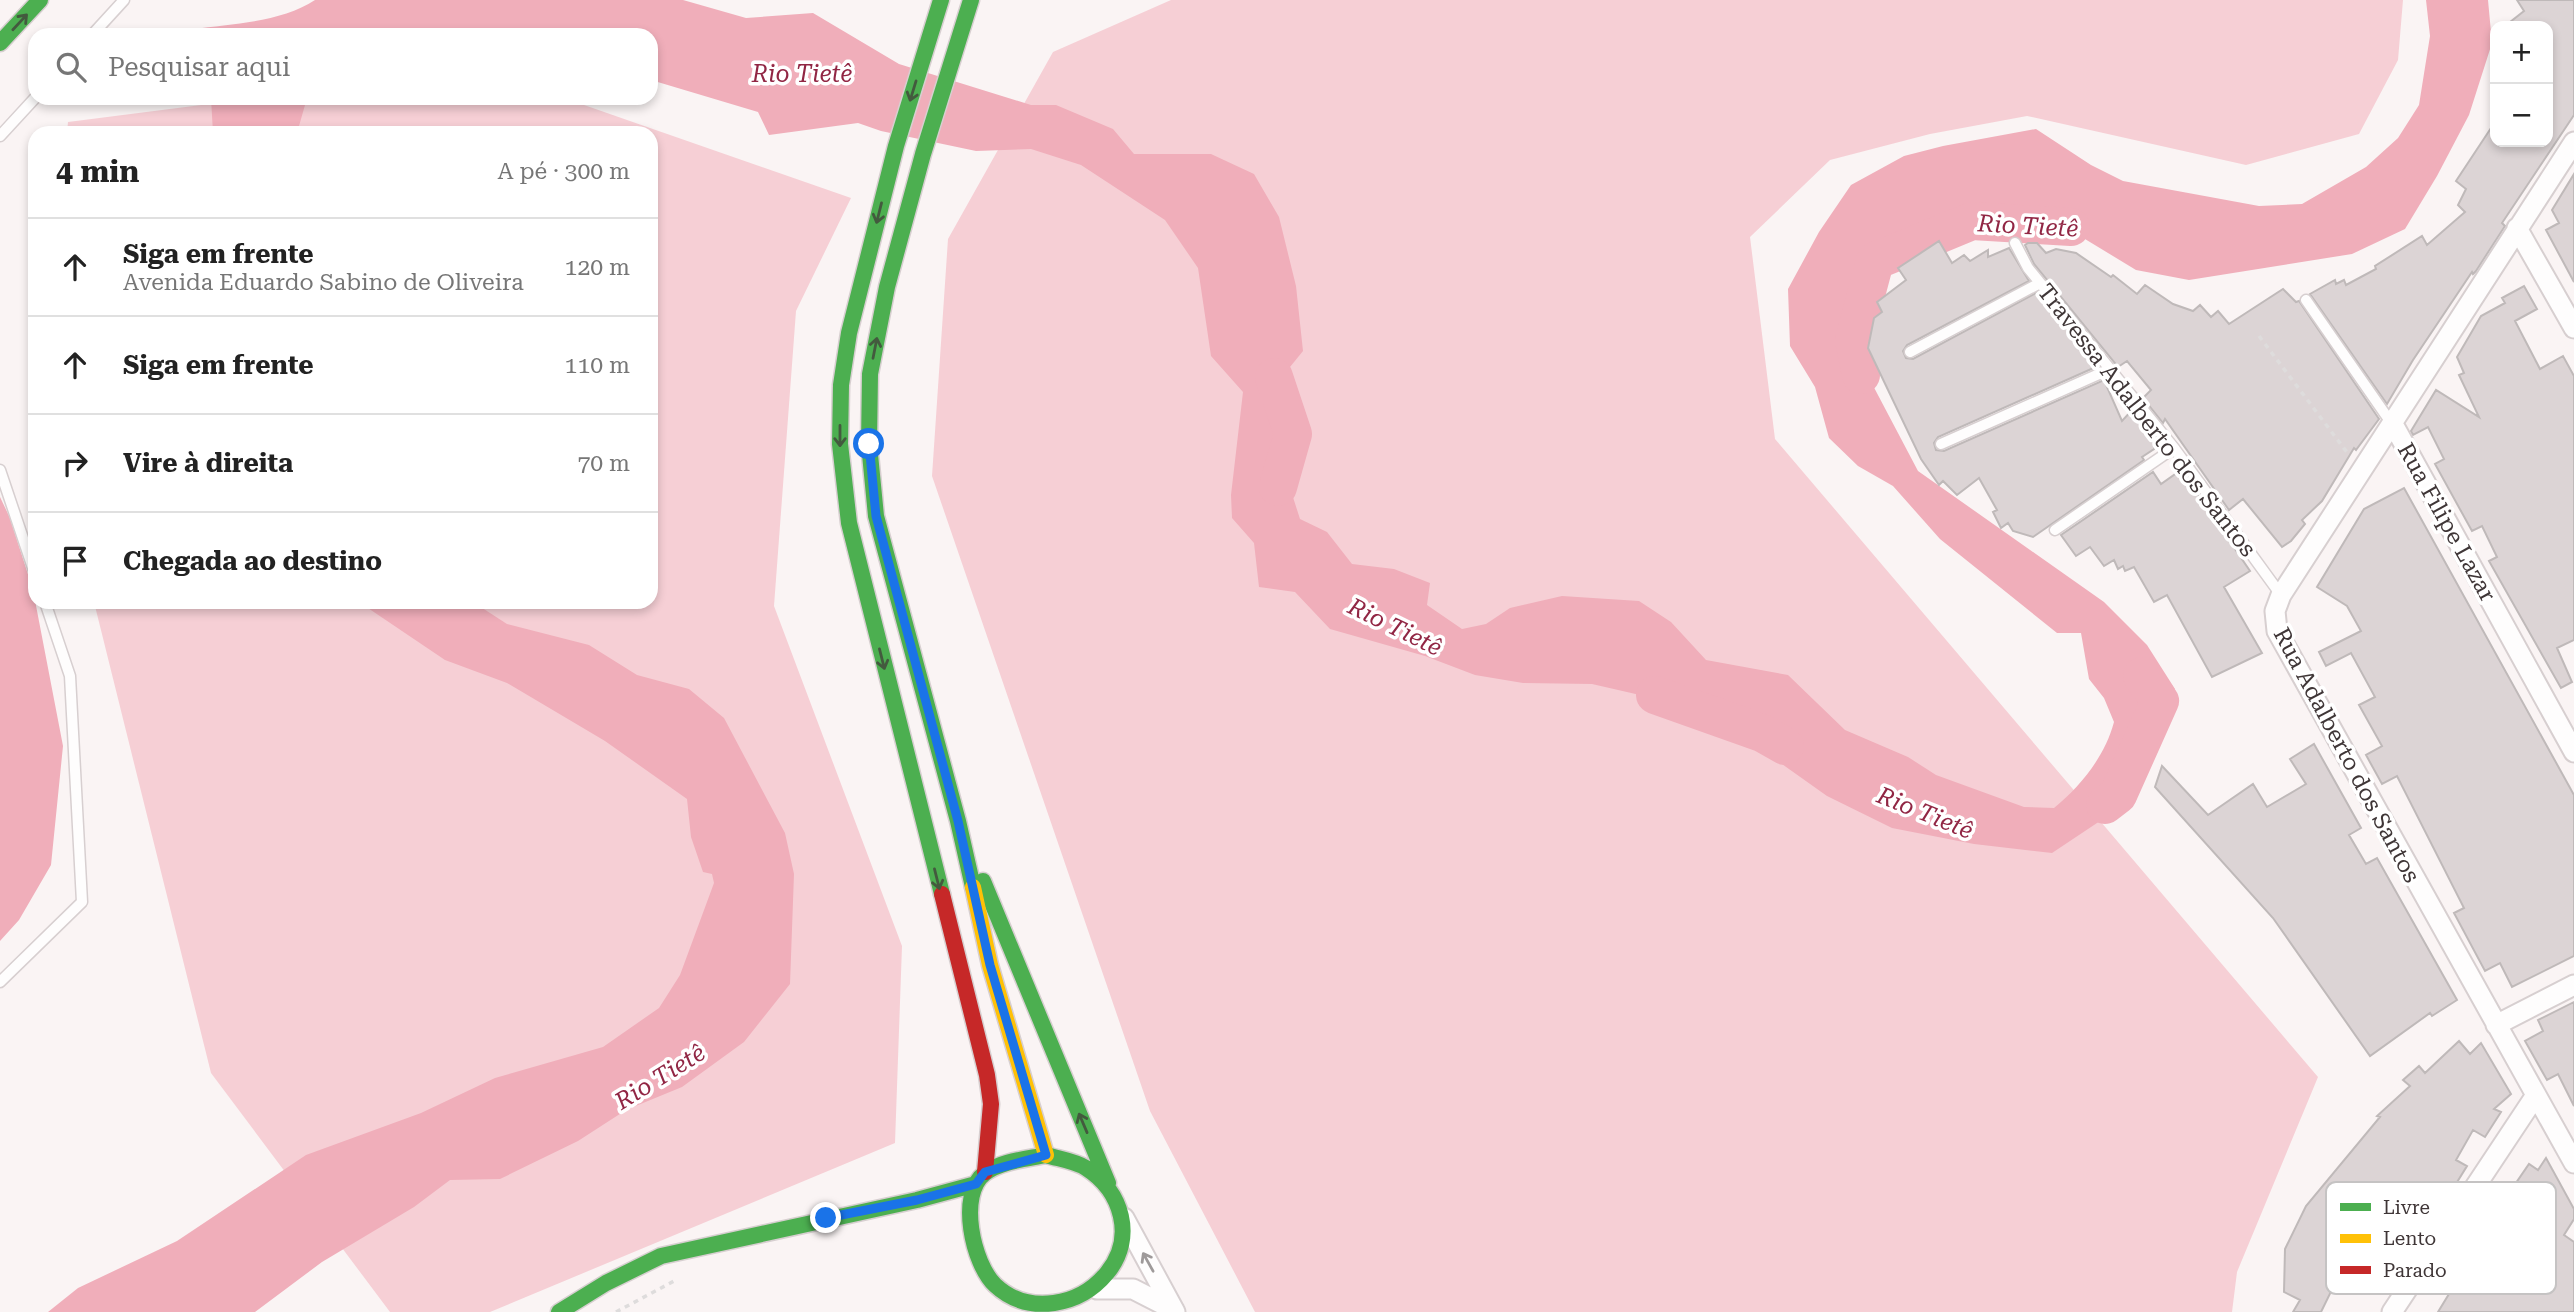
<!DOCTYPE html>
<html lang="pt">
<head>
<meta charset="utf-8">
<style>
  :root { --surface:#fff; --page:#f2f2f2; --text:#222; --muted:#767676; --line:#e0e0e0 }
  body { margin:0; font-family:"Roboto Serif",serif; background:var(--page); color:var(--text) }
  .controls { position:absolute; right:21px; top:21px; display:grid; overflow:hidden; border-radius:14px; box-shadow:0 4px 10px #0003 }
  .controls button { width:63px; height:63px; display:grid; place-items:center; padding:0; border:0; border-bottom:2px solid var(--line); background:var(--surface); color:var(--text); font:35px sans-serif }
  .stop { position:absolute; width:21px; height:21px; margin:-16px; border:5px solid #1a73e8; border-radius:50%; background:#fff }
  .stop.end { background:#1a73e8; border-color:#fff; box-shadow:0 2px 7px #0008 }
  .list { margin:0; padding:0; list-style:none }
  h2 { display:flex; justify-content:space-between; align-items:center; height:91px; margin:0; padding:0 28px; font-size:30px }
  h2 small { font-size:23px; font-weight:400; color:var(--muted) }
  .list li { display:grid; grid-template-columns:46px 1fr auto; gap:21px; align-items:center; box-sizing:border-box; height:98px; padding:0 28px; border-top:2px solid var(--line) }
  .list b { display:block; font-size:26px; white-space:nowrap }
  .list p { margin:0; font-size:23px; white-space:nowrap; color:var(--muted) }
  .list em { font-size:23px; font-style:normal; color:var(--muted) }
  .icon { flex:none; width:38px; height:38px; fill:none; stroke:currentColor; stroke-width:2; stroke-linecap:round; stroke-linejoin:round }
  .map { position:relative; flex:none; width:2574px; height:1312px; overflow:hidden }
  .search { position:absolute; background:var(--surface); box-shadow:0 4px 10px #0003; left:28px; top:28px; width:630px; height:77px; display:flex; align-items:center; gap:18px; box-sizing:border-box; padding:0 24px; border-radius:21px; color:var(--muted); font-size:26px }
  .panel { position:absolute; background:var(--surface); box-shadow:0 4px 10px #0003; left:28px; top:126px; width:630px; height:483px; border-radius:21px }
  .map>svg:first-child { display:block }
  .green { fill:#f6cfd5 }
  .water { fill:#f0aeba }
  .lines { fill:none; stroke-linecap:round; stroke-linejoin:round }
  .river { stroke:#f0aeba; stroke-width:38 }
  .building { fill:#dcd4d5; stroke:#bfb9b9; stroke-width:2 }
  .lane-casing { stroke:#d7cfd0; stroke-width:13 }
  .street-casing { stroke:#d7cfd0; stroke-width:23 }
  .fast-casing { stroke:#d7cfd0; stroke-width:19 }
  .slow-casing { stroke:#d7cfd0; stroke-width:19 }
  .jam-casing { stroke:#d7cfd0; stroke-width:19 }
  .path { stroke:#dedcdc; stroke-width:3.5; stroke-dasharray:5 5; stroke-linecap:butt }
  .lane { stroke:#fefdfd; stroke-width:10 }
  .street { stroke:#fefdfd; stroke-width:19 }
  .fast { stroke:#4caf50; stroke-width:16 }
  .slow { stroke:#ffc107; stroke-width:16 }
  .jam { stroke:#c62828; stroke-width:16 }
  .oneway { stroke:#435a3e }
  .oneway2 { stroke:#9e9a9a }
  .route { stroke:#1a73e8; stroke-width:9 }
  .labels { text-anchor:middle; stroke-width:7; stroke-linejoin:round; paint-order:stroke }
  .street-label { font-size:23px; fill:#3f3637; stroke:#fff }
  .water-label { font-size:24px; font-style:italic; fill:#912644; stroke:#fff }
  .key { fill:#fff; stroke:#c5c3c3; stroke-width:2 }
  .key-label { font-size:19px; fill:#3f3637 }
</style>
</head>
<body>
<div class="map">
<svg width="2574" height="1312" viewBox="0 0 2574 1312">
  <rect width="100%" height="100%" fill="#faf4f4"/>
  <path class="green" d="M1171,0h1232l-5,60 -39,74 -113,31 -219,-49 -97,18 -100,26 -80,77 25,202 543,638 -81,195 -5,40h-977l-105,-201 -218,-635 16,-237 105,-187z
    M256,98h308l287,100 -55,113 -22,295 128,340 -7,197 -405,169h-100l-179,-239 -117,-471h557v-469h-584l1,-11z"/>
  <path class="water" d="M315,0h368l63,18 67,-5 86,51 132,41h25l57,24 21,25h77l43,20 25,43 17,69 7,65 -26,32 11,28 8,50 -5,30 9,28 27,13 25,32 42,5 36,14 -3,22 35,24 24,-5 24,-16 52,-12 77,5 32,21 35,38 82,15 57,55 63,27 28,18 88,32 30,1c27,-22 51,-52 60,-86l-10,-24 -15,-19 -8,-46h-24l-117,-94 -47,-53 -35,-20 -29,-28 -14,-51 -25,-41 -2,-57 31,-57 32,-47 53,-29 39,-10 93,-17 55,36 32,16 136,25 43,-2 64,-37 32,-29 21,-33 11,-69 -4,-36h62l4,43 -23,72 -32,61 -32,53 -53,25 -163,26 -53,-10 -56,-34 -62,-13 -41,-3 -62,9 -36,21 -19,32 -2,44 11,52 49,93 186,131 43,43 28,44 -19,22 -24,49v29l-32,32 -48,32 -78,-9 -82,-16 -65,-32 -62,-44 -41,-41 -28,3 -43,-16 -61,-14 -69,-1 -48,-8 -50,-19 -95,-27 -35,-37 -36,-5 -5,-44 -22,-25 -1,-23 12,-103 -32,-36 -13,-88 -33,-48 -84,-55 -50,-16 -55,2 -95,-20 -23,-8 -89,12 -11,-23 -107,-32v-45h-455l-3,-6c39,-5 89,-7 122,-29z
    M211,98h96l-10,35h-84z
    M0,497l10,21 23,72 30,156 -12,119 -32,55 -19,21z
    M359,602h114l34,22 82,21 48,30 52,14 35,29 61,115 9,41 -4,110 -46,58 -62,45 -56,23 -48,31 -78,38 -50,1 -36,27 -92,55 -67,50h-207l30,-24 99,-47 129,-86 115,-42 74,-35 108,-31 56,-39 21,-33 34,-92 -2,-9 -9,-2 -12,-35 -4,-38 -82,-58 -98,-58 -62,-23z"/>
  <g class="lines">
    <path class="river" d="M1861,375l-7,-35 21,-79 97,-40 99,6
      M1274,377l19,57 -15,53
      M1655,695l107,38 23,13
      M2105,805l13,-10 42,-94 -18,-25"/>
  </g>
  <path class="building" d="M2517,0h57v115l-72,108 3,3 -29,45 -3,3 -1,-2 -59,88 -26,44 -77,-110 25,-14 1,4 8,-4 2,5 30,-16 -1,-3 47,-30 5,9 38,-33 -7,-7 8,-16 -10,-8 39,-59v20h53v-116h-43l19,-15z
    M2574,174v108l-28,-52 13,-7 -7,-13z
    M1939,241l13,22 12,-8 6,6 18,-11v7l21,-9 20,33 -122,64 -4,6 3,7 7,1 125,-67 60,74 -160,71 -4,6 2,7 8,1 160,-71 18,41 11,-12 24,30 -3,10 -12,8 2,3 -111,77 -20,-6 -5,-8 -7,5 -8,-16 4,-2 -18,-32 -22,17 -14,-14 -4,4 -18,-26 -53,-111 6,-30 8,-6 -5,-10 29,-22 -8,-12z
    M2028,243h9l9,10 10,-4 20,4 35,24 2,-2 24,19 8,-9 28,19 20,7 7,-6 11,12 7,-6 11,13 54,-35 13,13 3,-1 80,118 -23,31 -2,-2 -32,53 -20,19 3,4 -14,17 -9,6 -39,-48 -14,11 -64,-91 -2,4 -20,-25 8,-8 -24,-29 -9,6 -84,-103 -9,-19z
    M2524,286l13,23 -22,12 25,48 23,-13 11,20v264l-17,8 15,34 -11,6 -72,-127 8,-4 -15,-31 -10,5 -37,-67 9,-5 -16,-32 -15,8 -2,-4 25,-41 43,27 -20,-42 5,-2 -7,-16 24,-41 24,-13 -3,-5z
    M2181,470l69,101 -26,16 38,66 -50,24 -45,-82 -13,7 -20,-35 -9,4 -2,-5 -5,3 -4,-9 -10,6 -14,-19 -14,9 -15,-21 92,-63 8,12z
    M2404,488l170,307v161l-62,31 -12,-24 -15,8 -31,-58 10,-5 -67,-132 -15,8 -16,-29 16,-9 -23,-41 16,-8 -24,-44 -25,13 -7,-14 42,-21 -14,-25 -30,-19 47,-78z
    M2314,744l47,84 -12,7 17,29 11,-6 80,142 -25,16 -2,-3 -60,43 -97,-138 -118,-131 7,-21 46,49 45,-31 14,23 39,-23 -16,-25z
    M2574,1002v104l-16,-32 -11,6 -22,-39 18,-10 -5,-11z
    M2459,1041l11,13 11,-11 30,51 -17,15 7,3 -16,25 -12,-7 -17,30 11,6 -26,42 -15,-8 -16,28 13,7 -35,55 -44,-25 -23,47h-28l7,-12 -16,-8 1,-43 21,-43 74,-89 -3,-1 33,-30 -7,-6 16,-14 6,7z
    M2546,1158l28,51v10l-10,16 10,7v70h-136l14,-23 -13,-8 61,-95 9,7 20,-29 9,6z"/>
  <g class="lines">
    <g class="lane-casing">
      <path id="lane" d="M92,35l32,-35
        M0,136l35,-38
        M2015,243l13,25 146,180 107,147
        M2306,300l86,124
        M1910,352l130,-69
        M1941,444l167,-74
        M0,470l35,104
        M2055,530l119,-82
        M0,982l82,-80 -12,-226 -25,-74"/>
    </g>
    <g class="street-casing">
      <path id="street" d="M2574,142l-293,453 -6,16 2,20 297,532
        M2517,228l57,100
        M2393,424l181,328
        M2496,1025l78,-40
        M1124,1218l51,94
        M1097,1289h36l41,21
        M2392,1312l144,-217"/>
    </g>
    <g class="fast-casing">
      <path id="fast" d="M941,0l-45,146 -47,187 -8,52 -1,59 9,79 93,371
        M971,0l-48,154 -36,133 -17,87 -1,70 7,72 82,305 15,66
        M0,43l40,-43
        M983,881l125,302
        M1046,1155c13,4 29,6 40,13 36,23 50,70 21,105 -14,17 -31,27 -53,30 -22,3 -42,-2 -59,-18 -22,-21 -38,-91 -10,-112 16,-12 42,-14 61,-18z
        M559,1312l47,-29 55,-27 256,-56 59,-16"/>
    </g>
    <g class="slow-casing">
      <path id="slow" d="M973,887l17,78 56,190"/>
    </g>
    <g class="jam-casing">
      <path id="jam" d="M942,894l45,181 4,29 -6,68"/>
    </g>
    <path class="path" d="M2259,336l90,119
      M616,1312l60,-32"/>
    <use href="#lane" class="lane"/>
    <use href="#street" class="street"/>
    <use href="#fast" class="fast"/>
    <use href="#slow" class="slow"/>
    <use href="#jam" class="jam"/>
  </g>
  <defs><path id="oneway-shaft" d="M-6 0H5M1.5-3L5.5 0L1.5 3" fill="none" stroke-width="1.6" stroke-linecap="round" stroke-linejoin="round" transform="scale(1.75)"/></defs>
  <g class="oneway">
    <use href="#oneway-shaft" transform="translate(20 22) rotate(-47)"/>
    <use href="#oneway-shaft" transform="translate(913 91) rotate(107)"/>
    <use href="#oneway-shaft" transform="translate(879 213) rotate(104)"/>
    <use href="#oneway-shaft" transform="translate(875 348) rotate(-79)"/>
    <use href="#oneway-shaft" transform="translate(840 436) rotate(90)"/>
    <use href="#oneway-shaft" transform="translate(882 659) rotate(76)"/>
    <use href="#oneway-shaft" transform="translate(937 879) rotate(76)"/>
    <use href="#oneway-shaft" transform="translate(1083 1123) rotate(-113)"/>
  </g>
  <use class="oneway2" href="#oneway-shaft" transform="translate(1148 1262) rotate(-119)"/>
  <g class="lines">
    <path class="route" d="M826,1218l91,-18 59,-16 9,-12 61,-17 -56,-190 -32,-144 -82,-305 -7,-72"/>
  </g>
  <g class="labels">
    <g class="street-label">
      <text transform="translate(2147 420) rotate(52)" y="8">Travessa Adalberto dos Santos</text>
      <text transform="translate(2447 522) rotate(61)" y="8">Rua Filipe Lazar</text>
      <text transform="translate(2347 755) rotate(62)" y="8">Rua Adalberto dos Santos</text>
    </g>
    <g class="water-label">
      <text x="802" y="82">Rio Tietê</text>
      <text transform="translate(2028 226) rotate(3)" y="8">Rio Tietê</text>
      <text transform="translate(1395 627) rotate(26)" y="8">Rio Tietê</text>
      <text transform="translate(1925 813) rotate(22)" y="8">Rio Tietê</text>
      <text transform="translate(660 1077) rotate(-32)" y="8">Rio Tietê</text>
    </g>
  </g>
  <rect x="2326" y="1182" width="230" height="112" rx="10" class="key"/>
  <rect x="2340" y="1203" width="31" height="8" fill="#4caf50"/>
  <rect x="2340" y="1234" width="31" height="9" fill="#ffc107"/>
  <rect x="2340" y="1266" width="31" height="8" fill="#c62828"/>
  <g class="key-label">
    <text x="2383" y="1214">Livre</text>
    <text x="2383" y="1245">Lento</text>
    <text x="2383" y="1277">Parado</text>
  </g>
</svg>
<div class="controls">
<button>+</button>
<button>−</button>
</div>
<div class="stop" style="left:869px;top:444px"></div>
<div class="stop end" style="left:826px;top:1218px"></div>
<div class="search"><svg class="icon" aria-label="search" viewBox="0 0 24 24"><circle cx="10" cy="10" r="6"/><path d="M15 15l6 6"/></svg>Pesquisar aqui</div>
<section class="panel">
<h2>4 min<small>A pé · 300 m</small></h2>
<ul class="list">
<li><svg class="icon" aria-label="ahead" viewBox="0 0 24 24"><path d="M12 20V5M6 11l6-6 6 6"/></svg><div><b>Siga em frente</b><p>Avenida Eduardo Sabino de Oliveira</p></div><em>120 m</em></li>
<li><svg class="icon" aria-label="ahead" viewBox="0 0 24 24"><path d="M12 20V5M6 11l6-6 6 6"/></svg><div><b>Siga em frente</b></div><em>110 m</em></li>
<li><svg class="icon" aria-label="right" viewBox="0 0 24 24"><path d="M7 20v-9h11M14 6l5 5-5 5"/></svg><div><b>Vire à direita</b></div><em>70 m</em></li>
<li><svg class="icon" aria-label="arrive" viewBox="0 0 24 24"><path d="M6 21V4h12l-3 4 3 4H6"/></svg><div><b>Chegada ao destino</b></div></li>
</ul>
</section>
</div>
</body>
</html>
